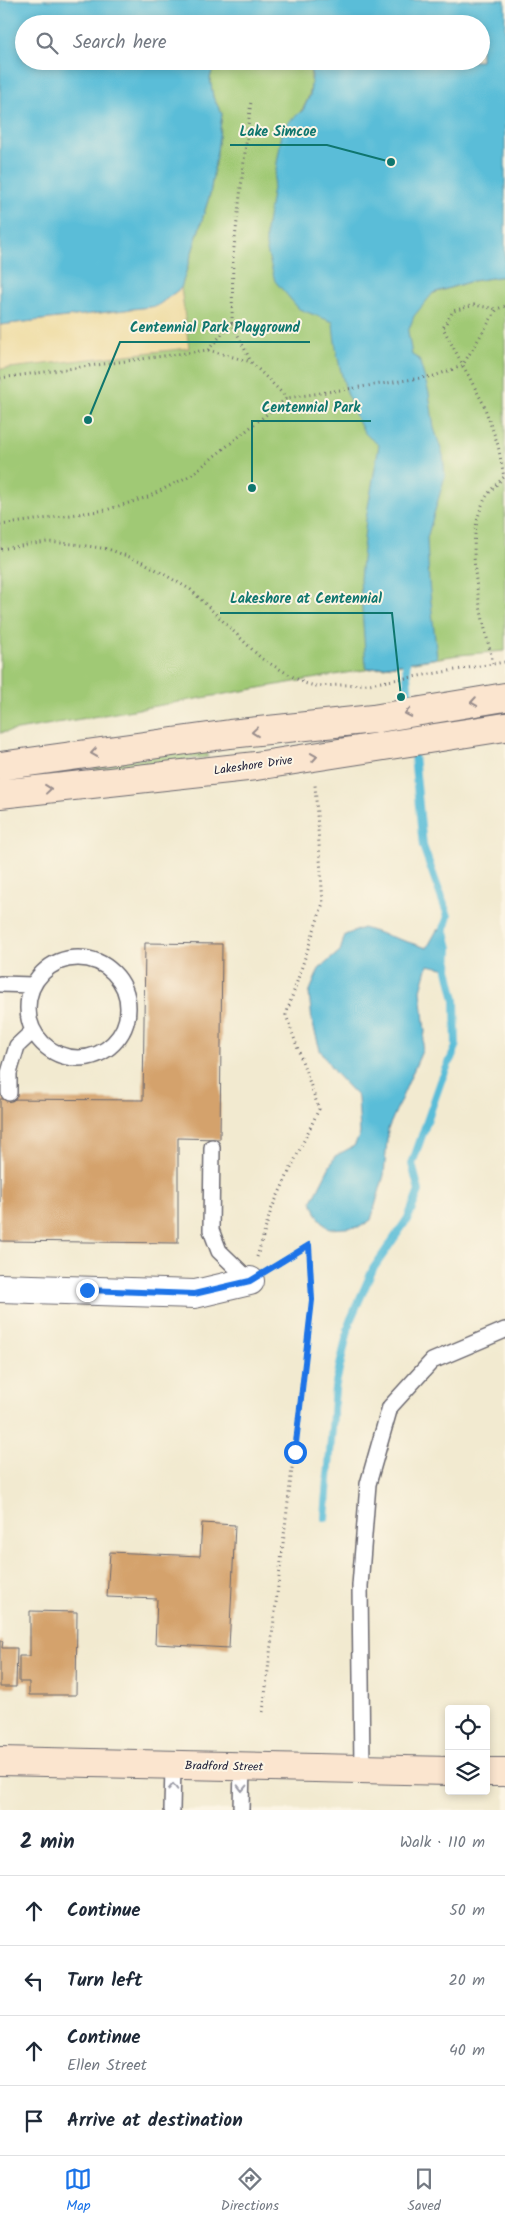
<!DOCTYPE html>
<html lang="en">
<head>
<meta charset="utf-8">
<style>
  :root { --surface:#fff; --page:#f2f2f3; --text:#1f2937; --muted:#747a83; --line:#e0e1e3; --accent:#1a73e8 }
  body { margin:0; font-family:Kalam,sans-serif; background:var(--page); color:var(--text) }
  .controls { position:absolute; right:15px; bottom:15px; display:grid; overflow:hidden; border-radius:5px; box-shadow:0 2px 8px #0003 }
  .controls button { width:45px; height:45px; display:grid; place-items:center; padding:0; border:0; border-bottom:1px solid var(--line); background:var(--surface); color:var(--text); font:25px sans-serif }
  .stop { position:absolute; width:15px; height:15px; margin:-11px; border:4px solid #1a73e8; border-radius:50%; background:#fff }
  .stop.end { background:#1a73e8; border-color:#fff; box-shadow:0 1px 5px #0008 }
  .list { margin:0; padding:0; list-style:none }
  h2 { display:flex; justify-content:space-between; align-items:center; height:65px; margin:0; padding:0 20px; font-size:21px }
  h2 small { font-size:16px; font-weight:400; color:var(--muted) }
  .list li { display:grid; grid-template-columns:32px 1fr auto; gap:15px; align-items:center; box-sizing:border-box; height:70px; padding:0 20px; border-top:1px solid var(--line) }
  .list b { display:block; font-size:19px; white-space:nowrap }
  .list p { margin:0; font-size:16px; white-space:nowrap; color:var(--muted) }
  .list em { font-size:16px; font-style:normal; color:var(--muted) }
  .icon { flex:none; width:28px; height:28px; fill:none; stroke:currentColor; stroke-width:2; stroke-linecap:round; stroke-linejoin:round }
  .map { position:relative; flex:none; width:505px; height:1810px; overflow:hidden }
  .search { position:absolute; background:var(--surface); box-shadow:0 2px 8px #0003; left:15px; right:15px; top:15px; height:55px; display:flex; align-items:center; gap:12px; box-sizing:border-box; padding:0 18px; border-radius:28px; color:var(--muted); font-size:19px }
  .sheet { height:345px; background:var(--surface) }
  nav { display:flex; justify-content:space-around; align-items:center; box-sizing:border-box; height:70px; border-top:1px solid var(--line); background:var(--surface); font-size:14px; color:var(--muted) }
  nav a { display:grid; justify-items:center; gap:2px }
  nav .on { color:var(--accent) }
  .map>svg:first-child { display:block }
  .green { fill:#a0c975; stroke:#617658 }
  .sand { fill:#eeda9e; stroke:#887e6c }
  .water { fill:#5abdd8; stroke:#3e708a }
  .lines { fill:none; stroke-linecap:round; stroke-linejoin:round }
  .stream { stroke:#5abdd8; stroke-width:8 }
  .building { fill:#d4a26c }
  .service-casing { stroke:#6b686f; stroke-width:18 }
  .minor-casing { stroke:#6b686f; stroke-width:30 }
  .secondary-casing { stroke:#6b686f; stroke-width:30 }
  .path { stroke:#6b686f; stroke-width:3; stroke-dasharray:1 4; stroke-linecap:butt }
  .service { stroke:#fff; stroke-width:15 }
  .minor { stroke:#fff; stroke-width:28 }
  .secondary { stroke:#fbe5cf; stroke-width:28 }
  .oneway { stroke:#998d8c }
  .oneway2 { stroke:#9c9ca7 }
  .route { stroke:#1a73e8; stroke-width:6 }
  .labels { text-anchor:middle; stroke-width:4; stroke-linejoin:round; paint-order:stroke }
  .street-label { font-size:12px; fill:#22223b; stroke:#fcf5e5 }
  .leader { fill:none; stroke:#0f766e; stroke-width:2 }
  .callout-dot { fill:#0f766e; stroke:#fcf5e5; stroke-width:2 }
  .callout-label { font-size:14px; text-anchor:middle; font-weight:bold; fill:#0f766e; stroke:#fcf5e5; stroke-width:4; stroke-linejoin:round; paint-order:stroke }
</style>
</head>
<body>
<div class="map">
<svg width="505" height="1810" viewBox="0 0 505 1810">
  <rect width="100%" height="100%" fill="#fcf5e5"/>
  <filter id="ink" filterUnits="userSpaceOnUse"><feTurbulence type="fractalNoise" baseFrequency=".02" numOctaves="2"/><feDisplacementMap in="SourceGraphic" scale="10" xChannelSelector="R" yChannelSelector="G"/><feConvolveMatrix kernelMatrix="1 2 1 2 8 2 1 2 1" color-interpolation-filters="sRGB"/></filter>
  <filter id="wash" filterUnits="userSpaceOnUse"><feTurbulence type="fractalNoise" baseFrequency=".0096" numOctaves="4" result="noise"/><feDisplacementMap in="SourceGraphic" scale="20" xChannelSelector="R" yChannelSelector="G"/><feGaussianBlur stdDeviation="1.12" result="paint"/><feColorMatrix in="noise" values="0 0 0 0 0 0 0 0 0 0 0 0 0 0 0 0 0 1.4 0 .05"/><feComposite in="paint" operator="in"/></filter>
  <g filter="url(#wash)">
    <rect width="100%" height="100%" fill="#f2ead0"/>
    <path class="green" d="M215,61h93c7,24 2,41 -14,59l112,182 66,-21 33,-5v375l-47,4 -112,18 -346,60v-408l157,-19 24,-18 29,-94 7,-43 5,-37 -9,-17 -3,-19z
      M207,750l1,7 -114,14 -1,-7z"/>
    <path class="sand" d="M181,288l8,60 -189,21v-44l157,-19z"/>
    <path class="water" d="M0,0h505v276l-33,5 -39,12 -19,23 -6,16 4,23 7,4 10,34 5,35 9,27 2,21 -18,62 2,45 8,75 -69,11 -2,-2 -6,-88 6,-60 13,-74c-5,-4 -11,-8 -15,-13 -17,-29 -29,-76 -31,-110l-34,-13 -24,-28 -9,-34v-17l17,-103 20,-17 7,-15 2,-19 -4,-15h173v-37h-457v37h191l-5,17 3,19 9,17 -5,37 -7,43 -29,94 -24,18 -157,19z
      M363,928l64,20 10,-18 7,-1 5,19 -1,21 -20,-4 -7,25 4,42 -3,19 -34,78 -4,46 -13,45 -11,7 -31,2 -12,-14 -5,-14 23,-45 19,-10 6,-12 -2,-37 -23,-24 -15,-23 -8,-29 -3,-28 10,-24 21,-18 5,-16z"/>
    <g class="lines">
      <path class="stream" d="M405,653l5,56
        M325,1518l10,-130 15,-67 23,-52 35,-51 11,-27 -7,-27 29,-83 15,-34 -1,-47 -7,-31 1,-21 -5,-19 4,-13 -25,-70 -10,-101"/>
    </g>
    <g id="blocks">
      <path class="building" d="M145,943l77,1 -2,195 -42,-1v105l-178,-2v-142l143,1z
        M202,1523l33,2 -6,123 -74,-4 2,-45 -50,-2 3,-45 90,4z
        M30,1611l47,1 -1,83h-47v-13h-10v-26h11z
        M0,1641h3l-1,7h15l-1,39h-16z"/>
    </g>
  </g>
  <g filter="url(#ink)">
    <use href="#blocks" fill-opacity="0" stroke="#6b686f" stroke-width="1"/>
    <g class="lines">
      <g class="service-casing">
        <path id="service" d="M28 1008a50 50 0 1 1 100 0a50 50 0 1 1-100 0Z
          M0,984l33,1
          M9,1093v-20l8,-27 16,-15
          M212,1147l-1,83 8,21 31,30
          M362,1769l-2,-183 8,-102 22,-77 42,-46 73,-31
          M172,1810l1,-45
          M241,1810l1,-44"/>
      </g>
      <g class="minor-casing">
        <path id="minor" d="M0,1288l195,6 55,-13"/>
      </g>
      <g class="secondary-casing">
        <path id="secondary" d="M0,766l230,-32 143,-15 132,-22
          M0,794l256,-28 249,-39
          M0,1761l449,10
          M486,1772h19"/>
      </g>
      <path class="path" d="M232,323l1,-67 18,-155
        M208,350l24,-27 19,39
        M0,378l208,-28 43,12 36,36
        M0,525l106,-15 42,-13 43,-22 96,-77 147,-22 28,-10 35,-57 8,-3
        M1,549l46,-7 26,2 35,5 35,13 48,28 71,69 42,24 11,3 54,-2 136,-22
        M493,663c-11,-47 -31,-117 -9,-162 4,-9 13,-17 20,-24l-6,-32 -15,-42 -40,-75 10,-17 21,-6 23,4
        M257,1257l14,-47 48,-101 -33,-94 37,-112 -8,-118
        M263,1712l49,-412 -3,-55 -37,23"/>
      <use href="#service" class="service"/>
      <use href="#minor" class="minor"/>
      <use href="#secondary" class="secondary"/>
    </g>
    <defs><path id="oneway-chevron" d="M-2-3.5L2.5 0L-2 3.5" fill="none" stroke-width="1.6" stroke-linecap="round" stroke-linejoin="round" transform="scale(1.25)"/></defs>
    <g class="oneway">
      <use href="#oneway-chevron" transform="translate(474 702) rotate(171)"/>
      <use href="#oneway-chevron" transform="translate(408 713) rotate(170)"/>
      <use href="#oneway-chevron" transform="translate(255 732) rotate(174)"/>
      <use href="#oneway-chevron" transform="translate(94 753) rotate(172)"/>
      <use href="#oneway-chevron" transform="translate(314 757) rotate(-9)"/>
      <use href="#oneway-chevron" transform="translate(48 789) rotate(-6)"/>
    </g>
    <g class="oneway2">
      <use href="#oneway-chevron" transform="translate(173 1787) rotate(-89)"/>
      <use href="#oneway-chevron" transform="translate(242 1788) rotate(91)"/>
    </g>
  </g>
  <g class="lines" filter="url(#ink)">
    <path class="route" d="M87,1290l107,4 56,-13 59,-36 3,55 -17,152"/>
  </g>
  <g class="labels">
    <g class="street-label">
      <text transform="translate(253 765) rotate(-8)" y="4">Lakeshore Drive</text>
      <text transform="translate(224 1766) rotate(1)" y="4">Bradford Street</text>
    </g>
  </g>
  <path class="leader" d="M391 162L327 145H230M88 420L120 342H310M252 488L252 421H371M401 697L392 613H220"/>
  <g class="callout-dot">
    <circle cx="391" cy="162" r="5"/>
    <circle cx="88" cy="420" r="5"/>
    <circle cx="252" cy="488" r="5"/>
    <circle cx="401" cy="697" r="5"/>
  </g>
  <g class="callout-label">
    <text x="278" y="136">Lake Simcoe</text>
    <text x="215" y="332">Centennial Park Playground</text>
    <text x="311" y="412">Centennial Park</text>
    <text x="306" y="603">Lakeshore at Centennial</text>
  </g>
</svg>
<div class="controls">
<button><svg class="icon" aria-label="locate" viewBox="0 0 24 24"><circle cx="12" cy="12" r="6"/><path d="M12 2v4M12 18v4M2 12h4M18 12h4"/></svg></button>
<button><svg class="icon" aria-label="layers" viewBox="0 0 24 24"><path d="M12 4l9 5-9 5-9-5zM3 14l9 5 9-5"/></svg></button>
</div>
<div class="stop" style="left:295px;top:1452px"></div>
<div class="stop end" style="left:87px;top:1290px"></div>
<div class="search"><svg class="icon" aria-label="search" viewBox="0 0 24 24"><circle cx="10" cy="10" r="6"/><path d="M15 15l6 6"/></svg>Search here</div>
</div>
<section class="sheet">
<h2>2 min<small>Walk · 110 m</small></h2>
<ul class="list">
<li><svg class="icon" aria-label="ahead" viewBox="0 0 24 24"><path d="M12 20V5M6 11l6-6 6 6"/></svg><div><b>Continue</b></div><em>50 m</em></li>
<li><svg class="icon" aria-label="left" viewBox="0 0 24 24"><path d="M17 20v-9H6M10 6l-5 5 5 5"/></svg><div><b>Turn left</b></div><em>20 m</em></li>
<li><svg class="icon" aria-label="ahead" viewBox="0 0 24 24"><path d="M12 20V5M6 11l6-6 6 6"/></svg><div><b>Continue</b><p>Ellen Street</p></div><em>40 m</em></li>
<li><svg class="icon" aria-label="arrive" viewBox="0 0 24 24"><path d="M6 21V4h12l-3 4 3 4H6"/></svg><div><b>Arrive at destination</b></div></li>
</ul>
</section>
<nav>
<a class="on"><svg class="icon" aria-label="map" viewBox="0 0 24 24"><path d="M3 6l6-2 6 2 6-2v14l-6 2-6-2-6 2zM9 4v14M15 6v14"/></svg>Map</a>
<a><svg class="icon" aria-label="directions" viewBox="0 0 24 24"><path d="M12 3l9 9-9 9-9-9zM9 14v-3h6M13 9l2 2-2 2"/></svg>Directions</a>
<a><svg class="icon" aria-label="saved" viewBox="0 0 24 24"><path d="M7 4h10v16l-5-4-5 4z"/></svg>Saved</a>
</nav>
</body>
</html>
